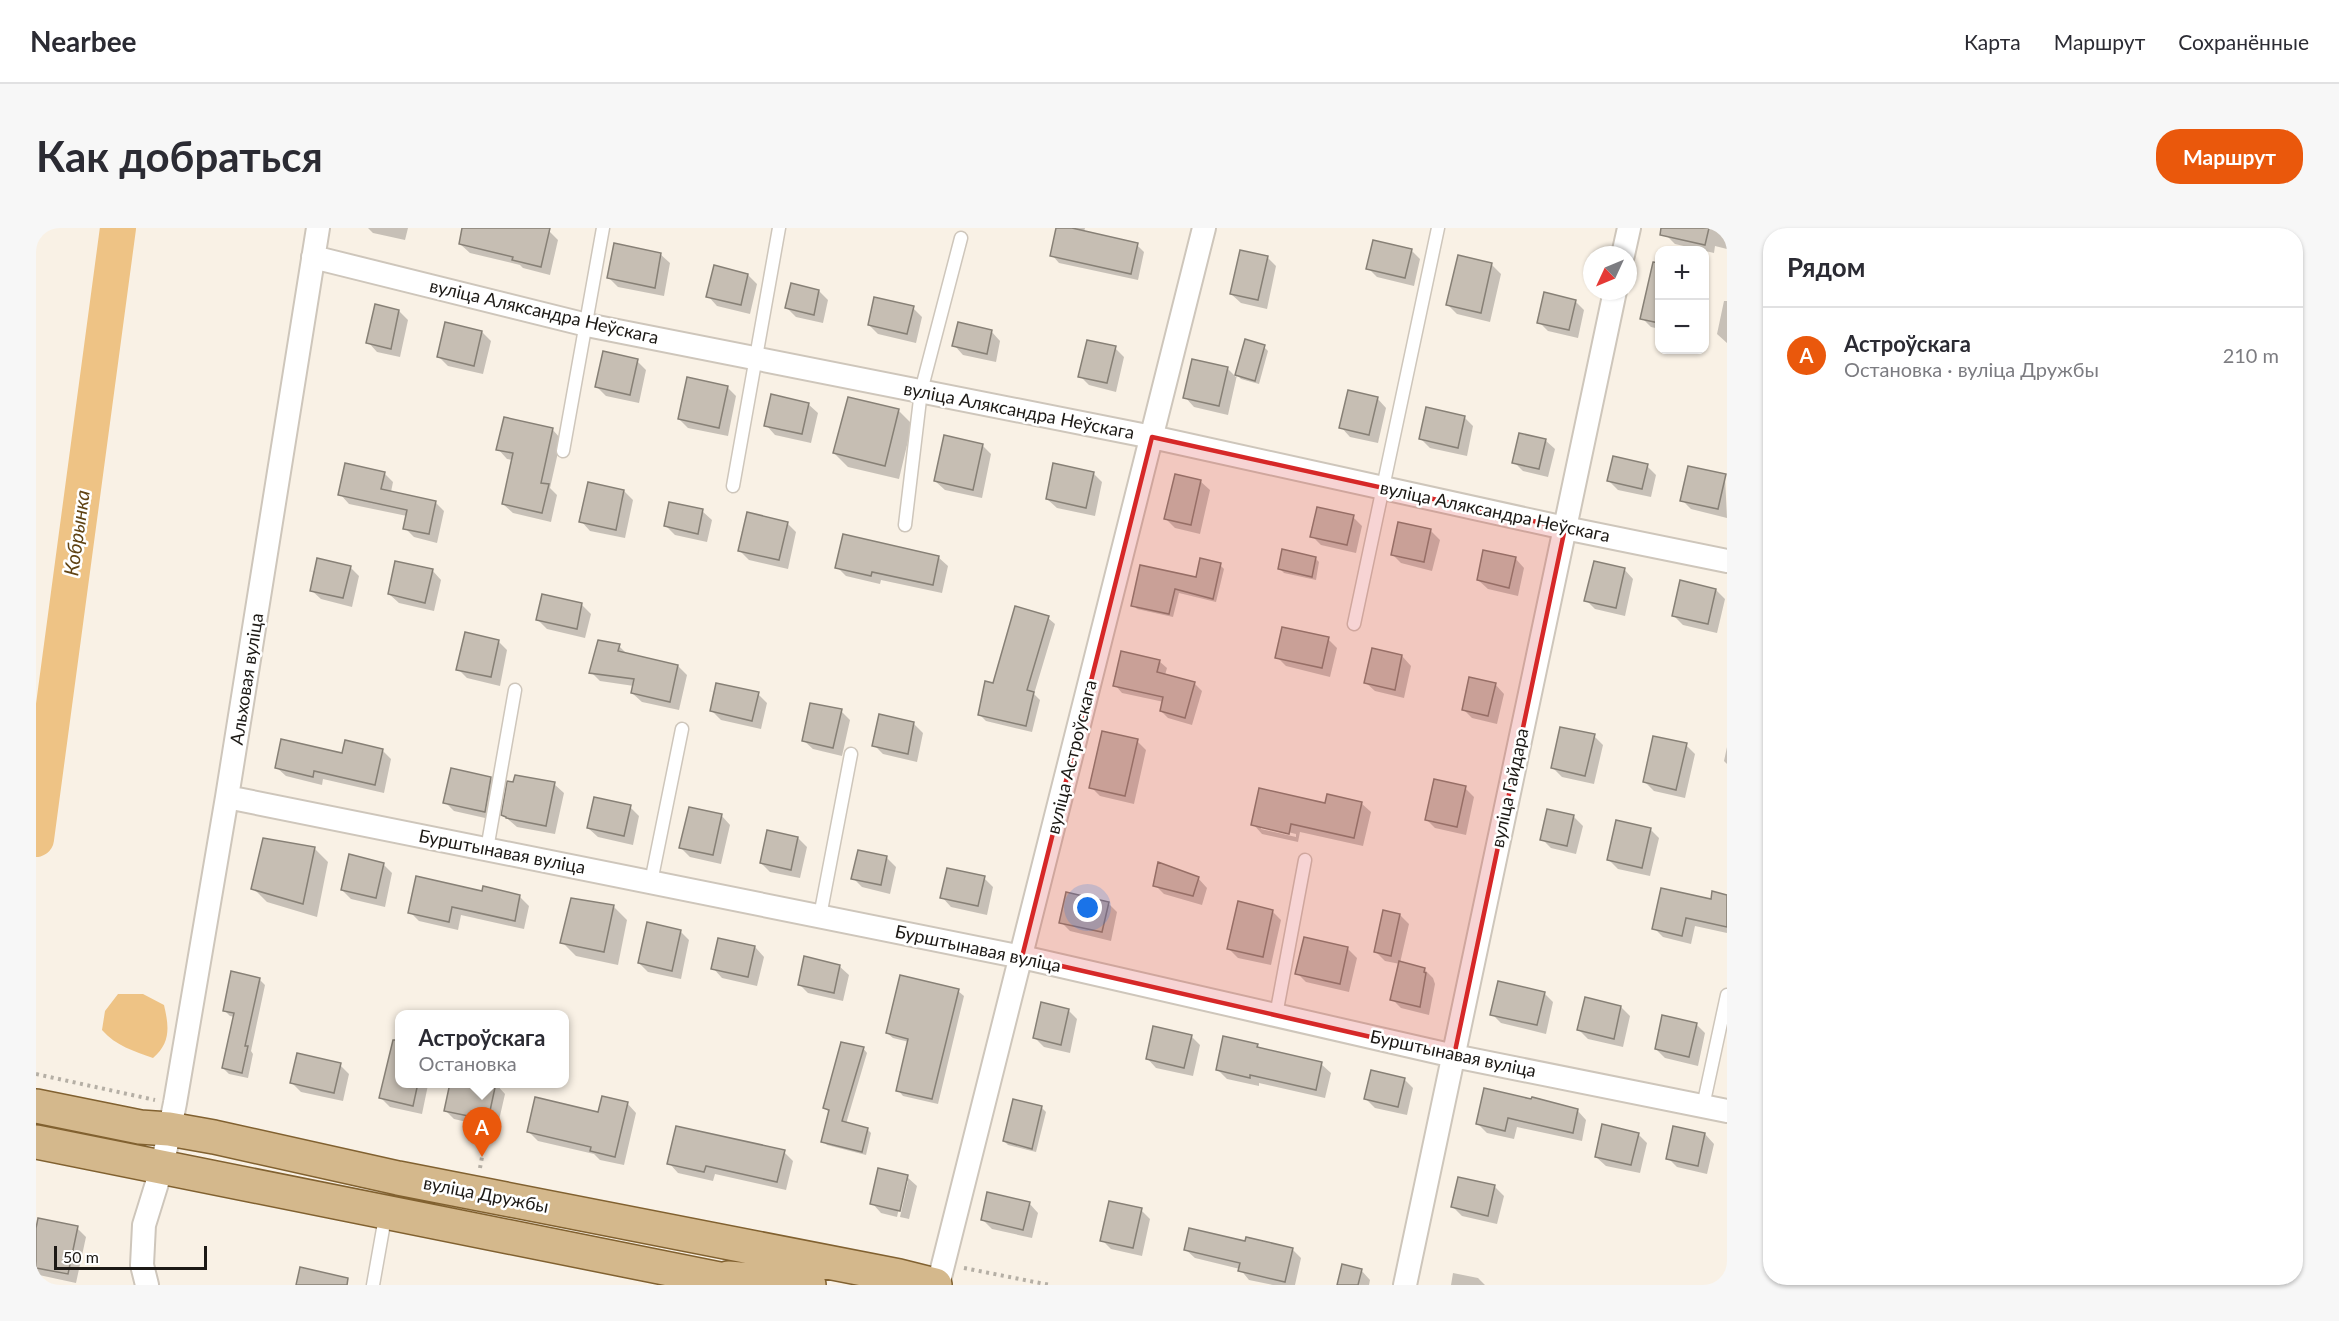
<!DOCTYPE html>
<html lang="ru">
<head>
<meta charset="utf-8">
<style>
  :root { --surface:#fff; --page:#f7f7f7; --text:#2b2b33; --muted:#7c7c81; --line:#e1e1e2; --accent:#ea580c }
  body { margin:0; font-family:Lato,sans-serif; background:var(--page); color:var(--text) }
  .controls { position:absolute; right:18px; top:18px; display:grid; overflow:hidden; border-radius:12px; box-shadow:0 2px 4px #0004 }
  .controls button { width:54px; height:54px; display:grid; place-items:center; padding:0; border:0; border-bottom:2px solid var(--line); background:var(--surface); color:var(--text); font:30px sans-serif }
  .compass { position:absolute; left:1547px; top:18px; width:54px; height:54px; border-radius:50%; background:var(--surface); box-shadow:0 2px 4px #0004; rotate:226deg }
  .scale { position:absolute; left:18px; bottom:15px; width:153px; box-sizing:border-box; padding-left:6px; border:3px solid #1c1915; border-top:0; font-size:16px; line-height:21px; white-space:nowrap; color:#1c1915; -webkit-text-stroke:4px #fff; paint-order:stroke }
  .you { position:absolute; left:1052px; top:680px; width:21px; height:21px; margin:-15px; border:4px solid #fff; border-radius:50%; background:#1a73e8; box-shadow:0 0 0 9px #1a73e833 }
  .badge { display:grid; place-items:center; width:39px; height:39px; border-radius:50%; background:var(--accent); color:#fff; font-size:20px; font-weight:700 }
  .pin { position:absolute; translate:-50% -50px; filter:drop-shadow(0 2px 3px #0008) }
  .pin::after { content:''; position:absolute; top:32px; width:21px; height:18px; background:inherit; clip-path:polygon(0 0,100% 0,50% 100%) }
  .popup { position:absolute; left:359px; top:782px; width:174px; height:78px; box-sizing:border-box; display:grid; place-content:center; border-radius:12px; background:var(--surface); filter:drop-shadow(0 2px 4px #0005); font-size:20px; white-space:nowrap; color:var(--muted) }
  .popup b { font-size:22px; color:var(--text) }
  .popup::after { content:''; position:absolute; left:50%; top:100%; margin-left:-12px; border:12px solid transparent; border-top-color:var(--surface) }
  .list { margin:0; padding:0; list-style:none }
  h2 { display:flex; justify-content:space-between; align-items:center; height:78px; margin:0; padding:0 24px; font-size:26px }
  h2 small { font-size:20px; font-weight:400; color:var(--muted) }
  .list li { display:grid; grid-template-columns:39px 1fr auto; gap:18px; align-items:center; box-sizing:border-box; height:96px; padding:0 24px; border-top:2px solid var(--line) }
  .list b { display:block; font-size:22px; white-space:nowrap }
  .list p { margin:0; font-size:20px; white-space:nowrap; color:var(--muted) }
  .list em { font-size:20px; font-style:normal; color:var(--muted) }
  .map { position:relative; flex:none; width:1691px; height:1057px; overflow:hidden; border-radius:24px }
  header { display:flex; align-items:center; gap:36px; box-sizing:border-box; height:84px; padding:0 30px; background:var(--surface); border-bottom:2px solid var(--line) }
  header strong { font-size:28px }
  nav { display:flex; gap:33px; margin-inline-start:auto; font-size:21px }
  .intro { display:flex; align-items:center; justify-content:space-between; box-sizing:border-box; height:144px; padding:0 36px }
  h1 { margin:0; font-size:42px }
  .button { padding:15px 27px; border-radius:24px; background:var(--accent); color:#fff; font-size:21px; font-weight:700 }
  main { display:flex; gap:36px; padding:0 36px }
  aside { flex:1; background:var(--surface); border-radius:24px; box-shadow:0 2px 4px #0004 }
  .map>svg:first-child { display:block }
  .water { fill:#eec385 }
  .shadow { fill:#0003; fill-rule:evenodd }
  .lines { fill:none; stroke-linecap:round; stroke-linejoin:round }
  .river { stroke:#eec385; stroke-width:36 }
  .building { fill:#c6beb3; stroke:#878076; stroke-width:1.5 }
  .service-casing { stroke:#cec6bb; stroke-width:15 }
  .minor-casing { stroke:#cec6bb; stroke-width:26 }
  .primary-casing { stroke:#816130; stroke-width:36 }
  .path { stroke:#b5afa5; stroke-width:4; stroke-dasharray:3 4.5; stroke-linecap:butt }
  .service { stroke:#fff; stroke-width:12 }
  .minor { stroke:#fff; stroke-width:22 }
  .primary { stroke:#d4b88c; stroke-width:33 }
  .marked { fill:#d62828; fill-opacity:0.2; stroke:#d62828; stroke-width:4.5; stroke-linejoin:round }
  .labels { text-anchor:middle; stroke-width:5; stroke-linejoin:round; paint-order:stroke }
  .street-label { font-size:18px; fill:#1c1915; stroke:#fff }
  .water-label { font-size:20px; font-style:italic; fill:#604313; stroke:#fff }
</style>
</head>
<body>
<header>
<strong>Nearbee</strong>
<nav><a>Карта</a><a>Маршрут</a><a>Сохранённые</a></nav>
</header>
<div class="intro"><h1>Как добраться</h1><a class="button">Маршрут</a></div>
<main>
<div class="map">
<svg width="1691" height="1057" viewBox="0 0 1691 1057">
  <rect width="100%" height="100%" fill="#f9f1e5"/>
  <path class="water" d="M82,766h25l21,11c5,21 7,38 -11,53 -19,-7 -37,-12 -51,-28l3,-19z"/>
  <path class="shadow" d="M332,0h40l-3,12 -32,-7z
    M428,0h72l13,3 9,9 -8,35 -27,-7 -3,-3 -50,-12 -10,-9z
    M1021,0h28l-1,4 53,13 7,7 -6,28 -79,-17 -7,-8z
    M1632,0h59v21l-12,-3 -1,7 -39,-9 -9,-9z
    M1375,22l9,9 -6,27 -37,-9 -9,-9z
    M624,26l10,9 -6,33 -46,-9 -9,-9z
    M1231,29l9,9 -9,43 -26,-6 -10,-9z
    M1456,37l9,9 -11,48 -33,-8 -9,-9z
    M712,47l9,9 -7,30 -33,-8 -9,-10z
    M1615,51l9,2v48l-9,-2 -9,-9z
    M783,63l9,9 -5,23 -27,-6 -9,-9z
    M1539,73l9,9 -6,28 -30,-7 -9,-9z
    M1688,73h3v42l-10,-9z
    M877,80l9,9 -6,26 -38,-9 -9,-9z
    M363,83l9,9 -8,37 -23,-5 -9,-10z
    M955,103l9,10 -4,21 -33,-7 -9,-10z
    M446,104l9,9 -8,33 -35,-8 -9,-9z
    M1210,113l18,6 4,4 -9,33 -18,-5 -4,-4 -9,40 -34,-8 -9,-10 42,-29 9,9z
    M1079,120l9,9 -8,35 -27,-7 -9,-9z
    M601,133l9,9 -7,33 -33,-7 -9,-9z
    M691,159l9,9 -8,40 -40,-8 -9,-9z
    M1341,170l9,10 -8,35 -28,-6 -9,-10z
    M772,176l10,9 -7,30 -36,-8 -9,-10z
    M862,182l14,14 -13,55 -51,-12 -14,-14z
    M1428,189l9,9 -6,30 -37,-8 -9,-9z
    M516,201l9,10 -11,49 7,7 -6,27 -38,-9 -10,-9 10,-44 -6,-1 -9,-10z
    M1509,212l10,9 -7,28 -25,-6 -9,-9z
    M946,217l9,9 -9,44 -37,-8 -10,-9z
    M1611,238l9,9 -5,22 -33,-7 -9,-9z
    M348,245l9,9 -2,10 44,10 9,9 -7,32 -23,-6 -9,-9 2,-12 -58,-12 -9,-10z
    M1057,245l9,9 -7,34 -38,-8 -10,-9z
    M1689,248l2,42 -36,-9 -9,-9z
    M1164,253l10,9 -10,44 -25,-6 -9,-9z
    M588,263l9,9 -8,38 -35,-7 -9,-10z
    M666,283l10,9 -5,22 -32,-7 -9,-9z
    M1317,289l9,9 -6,27 -35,-8 -9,-9z
    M751,295l9,9 -8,37 -39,-9 -9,-9z
    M1394,302l10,10 -8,31 -31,-8 -9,-9z
    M902,329l10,9 -6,27 -61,-13 -1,4 -34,-8 -9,-9z
    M1279,330l4,4 -3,18 -32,-7 -4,-4z
    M1479,330l9,10 -6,28 -30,-7 -10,-9z
    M1184,337l4,4 -8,33 -37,-9 -6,24 -36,-8 -4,-4 64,-26z
    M314,339l9,9 -7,31 -31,-8 -10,-9z
    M1588,341l9,10 -8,37 -30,-7 -9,-9z
    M396,342l9,10 -7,31 -35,-8 -10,-9z
    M1680,362l9,9 -8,34 -34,-8 -9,-9z
    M545,376l10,10 -6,24 -38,-9 -9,-9z
    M1012,390l7,6 -21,70 6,6 -8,32 -46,-11 -7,-7 15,-30z
    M1292,411l9,9 -7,29 -44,-11 -9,-9z
    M462,413l9,9 -7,36 -33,-8 -9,-9z
    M583,418l9,9 50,11 9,9 -8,35 -37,-8 -10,-9 2,-7 -34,-5 -9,-9z
    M1366,428l9,10 -7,32 -29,-7 -10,-9z
    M1123,433l8,7 -2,7 30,9 7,7 -10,34 -24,-7 -7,-7 3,-9 -42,-9 -7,-8z
    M1459,456l9,10 -7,30 -25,-6 -9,-9z
    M722,466l9,9 -6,26 -40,-9 -9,-9z
    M805,483l9,9 -8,36 -29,-7 -10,-9z
    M878,496l9,9 -6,29 -34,-8 -9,-9z
    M1558,508l9,9 -9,39 -32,-7 -9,-9z
    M1101,513l9,9 -12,54 -34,-8 -9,-9z
    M1650,517l9,9 -10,44 -31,-7 -9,-9z
    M1691,519v17l-3,-3z
    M346,522l9,9 -7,34 -61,-14 -1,6 -36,-9 -10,-9z
    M455,550l9,9 -6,33 -40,-9 -9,-9z
    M518,556l10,9 -9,41 -38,-7 -14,-12z
    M1429,560l9,9 -8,38 -31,-7 -9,-9z
    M1325,575l10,9 -8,34 -63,-14 -2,10 -36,-8 -9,-10zM1225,598l35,8v3l-35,-8z
    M594,579l9,9 -6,29 -35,-8 -10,-9z
    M685,587l9,10 -9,39 -31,-7 -9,-9z
    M1538,589l9,9 -7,28 -25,-6 -9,-9z
    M1614,601l9,9 -9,38 -32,-7 -9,-9z
    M762,610l9,9 -7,31 -30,-6 -9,-9z
    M278,620l14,14 -11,55 -50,-15 -14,-14z
    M823,623l28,7 9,9 -6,27 -28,-7 -9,-9z
    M347,636l9,9 -7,34 -34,-8 -9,-9z
    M948,650l9,9 -6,28 -36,-8 -9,-10z
    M1162,650l9,10 -5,17 -38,-11 -9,-9z
    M448,660l36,9 9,9 -5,23 -63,-14 -3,15 -39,-9 -9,-9 73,-20z
    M1691,668v37l-32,-7 -4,18 -28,-7 -9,-9 58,-27z
    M1072,675l9,9 -6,29 -41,-10 -9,-9z
    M577,678l14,14 -9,45 -42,-9 -14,-14z
    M1236,683l9,9 -10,45 -33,-7 -9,-9z
    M1364,687l9,9 -9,39 24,6 9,9 2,6 -6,31 -28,-7 -9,-9 8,-35 -15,-3 -9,-9z
    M644,703l9,9 -8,39 -33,-7 -9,-9z
    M684,711l35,8 9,10 -7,29 -35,-8 -9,-10z
    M1312,721l9,9 -8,34 -43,-10 -9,-9z
    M803,738l10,9 -6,26 -35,-8 -9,-9z
    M223,751l6,6 -14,66 2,3 -5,24 -19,-4 -6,-6 12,-51 -5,-1 -6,-6z
    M922,763l6,5 -26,108 -35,-8 -5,-6 11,-48 -16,-4 -6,-5z
    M1508,765l9,9 -7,32 -45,-11 -9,-9z
    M1585,779l9,9 -7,31 -35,-8 -9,-9z
    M1032,782l9,9 -7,34 -26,-6 -9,-9z
    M1660,796l9,9 -7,33 -33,-8 -9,-9z
    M1155,808l9,9 -7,31 -37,-8 -9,-10z
    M1221,817l5,5 59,14 10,9 -6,25 -66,-15v3l-32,-7 -10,-10z
    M827,820l4,5 -21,71 21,5 4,4 -5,22 -39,-10 -4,-4 6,-29 -4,-4z
    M304,837l9,9 -6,27 -42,-9 -9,-9z
    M352,841l12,2v13l28,1 -6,29 -32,-7 -9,-9z
    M1368,851l9,9 -6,27 -32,-7 -9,-9z
    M456,856h4l9,10 -8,35 -43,-10 -9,-9z
    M978,873l28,7 4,4 -10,40 -28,-7 -4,-4z
    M1496,873l45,9 9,10 -4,21 -65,-14 -3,12 -27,-6 -10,-10z
    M591,875l9,10 -12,52 -24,-5 -6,-6 -56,-13 -9,-9 71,-18z
    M1602,906l9,9 -7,30 -34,-7 -10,-9z
    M1669,906l9,10 -7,30 -30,-7 -9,-9z
    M748,924l9,9 -7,29 -71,-16 -2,7 -35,-8 -9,-10z
    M871,949l10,9 -8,33 -9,-2 8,-36h-3l-8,36 -16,-4 -9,-10z
    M1459,959l9,9 -7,28 -35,-8 -9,-9z
    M993,975l9,10 -6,25 -40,-9 -9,-9z
    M1105,982l9,9 -8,37 -31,-7 -9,-9z
    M41,1000l9,9 -10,46 -37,-8 -3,-3v-37z
    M1210,1015l46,6 9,9 -6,27h-22l-24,-5 -9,-11 -45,-11 -10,-9z
    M1325,1042l9,10 -1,5h-31z
    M1417,1045l25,5 7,7h-34z"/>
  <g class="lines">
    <path class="river" d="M0,611l82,-611"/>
  </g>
  <path class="building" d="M426,0h88l-9,39 -29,-7 1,-3 -54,-13z
    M1020,0h16l66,15 -7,31 -81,-18z
    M1625,0h48l-4,17 -45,-10z
    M1337,12l39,9 -7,29 -39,-9z
    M578,15l47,10 -6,35 -48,-10z
    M1204,22l28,6 -10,44 -28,-6z
    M1422,27l34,8 -11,50 -35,-8z
    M1617,34l6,1v60l-19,-4z
    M678,37l34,9 -7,31 -35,-8z
    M755,55l28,7 -5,25 -29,-7z
    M1508,64l32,8 -7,30 -32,-7z
    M838,69l40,9 -7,28 -39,-9z
    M339,76l24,6 -8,39 -25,-6z
    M409,94l37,9 -8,35 -37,-9z
    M922,94l34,8 -5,24 -35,-8z
    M1209,111l20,6 -10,36 -20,-6z
    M1051,112l29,6 -9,37 -29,-6z
    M567,123l35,8 -8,36 -35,-8z
    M1156,131l36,8 -9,39 -36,-8z
    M651,149l41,9 -9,42 -41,-9z
    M1312,162l30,7 -9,38 -30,-7z
    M735,166l38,9 -7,31 -38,-8z
    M812,169l51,12 -14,57 -52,-13z
    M1390,179l39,9 -7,32 -39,-9z
    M468,189l49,11 -12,55 8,1 -7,29 -40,-9 11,-51 -17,-3z
    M1483,205l27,6 -7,30 -27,-6z
    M908,207l39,9 -10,46 -39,-9z
    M1577,228l35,8 -6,25 -35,-8z
    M309,235l40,9 -4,17 55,12 -7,33 -26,-5 4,-19 -69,-15z
    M1017,235l41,9 -8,36 -40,-9z
    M1652,238l38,8 -8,35 -38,-8z
    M1139,246l26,6 -10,45 -27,-6z
    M552,254l36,8 -8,40 -37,-8z
    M633,274l34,7 -5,25 -34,-8z
    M1281,279l37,8 -7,30 -37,-8z
    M711,284l41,10 -9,38 -41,-9z
    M1362,294l33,7 -7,33 -33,-7z
    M807,306l96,22 -6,29 -61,-13 -1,4 -36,-8z
    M1246,321l34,8 -4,20 -34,-8z
    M1447,322l33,7 -7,31 -32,-8z
    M281,330l34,8 -8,32 -33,-7z
    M1164,330l21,5 -8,36 -38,-10 -6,25 -38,-8 9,-41 56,12z
    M359,333l38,8 -8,34 -37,-9z
    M1558,333l31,7 -9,40 -32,-7z
    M1644,352l36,9 -8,35 -36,-8z
    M506,366l40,9 -5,26 -41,-9z
    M979,378l34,10 -22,74 7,2 -8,34 -48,-11 7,-34 8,2z
    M1246,399l47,10 -7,31 -47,-10z
    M429,404l34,8 -8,37 -35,-7z
    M562,412l22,4 -2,7 60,14 -8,37 -39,-9 3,-14 -45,-6z
    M1336,420l30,7 -7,35 -31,-7z
    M1085,423l39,9 -3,12 38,10 -10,36 -25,-7 3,-14 -50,-11z
    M1433,449l27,6 -8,33 -26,-6z
    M680,455l43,9 -7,29 -42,-10z
    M774,475l32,6 -9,39 -31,-7z
    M843,486l35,8 -6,32 -36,-8z
    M1524,499l35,7 -10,42 -34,-8z
    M1066,503l36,8 -13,57 -36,-8z
    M1617,508l34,7 -11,47 -33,-8z
    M245,511l61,14 3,-13 38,9 -8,36 -61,-14 -1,6 -38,-9z
    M415,540l40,9 -6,35 -42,-9z
    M479,547l40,7 -9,44 -40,-8v-1l-5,-2 6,-34 6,1z
    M1398,551l32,7 -9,41 -32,-7z
    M1223,560l66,15 2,-9 35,8 -8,36 -63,-14 -2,10 -38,-9z
    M558,569l37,8 -7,31 -37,-8z
    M653,579l33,7 -9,41 -34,-7z
    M1511,581l27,6 -7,31 -27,-6z
    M1580,592l35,8 -9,40 -35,-8z
    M731,602l31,7 -7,33 -31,-7z
    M227,610l52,9 -12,57 -52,-15z
    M822,622l29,6 -6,29 -30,-6z
    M313,626l35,9 -8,35 -35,-8z
    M1122,634l41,15 -6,19 -40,-10z
    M911,640l38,8 -7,30 -38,-8z
    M380,648l66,15 1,-5 37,9 -5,26 -63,-14 -3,15 -41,-9z
    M1625,660l50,11 1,-8 15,4v32l-41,-9 -4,18 -30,-7z
    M1030,664l43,10 -7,30 -43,-9z
    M535,670l43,7 -10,47 -44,-9z
    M1202,673l35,9 -10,47 -36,-8z
    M1347,682l17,4 -9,42 -17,-4z
    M611,694l34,8 -9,41 -34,-8z
    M1268,709l44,10 -8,37 -45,-10z
    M682,710l37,8 -7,31 -37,-8z
    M768,728l36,9 -6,28 -36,-8z
    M1363,733l26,7 -1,4 2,1 -6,34 -30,-7z
    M195,743l29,7 -15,68h3l-6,27 -20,-5 12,-55 -11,-2z
    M864,747l59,14 -27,110 -36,-8 12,-52 -22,-6z
    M1462,753l47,11 -8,33 -47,-10z
    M1549,769l36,9 -7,33 -37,-9z
    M1005,774l28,7 -8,36 -28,-7z
    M1626,787l35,8 -8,34 -34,-8z
    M1117,798l39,9 -8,33 -38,-9z
    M1187,808l35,8 -1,3 65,15 -6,28 -66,-15v3l-34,-8z
    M357,812h6v43h19l-5,23 -34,-8z
    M805,814l23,5 -22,74 26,7 -6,24 -41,-10 8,-32 -6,-2z
    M261,825l44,10 -7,30 -44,-10z
    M1335,842l34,8 -7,29 -34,-8z
    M414,855h46l-8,37 -44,-9z
    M1448,860l47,11 1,-2 46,12 -5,24 -65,-15 -3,13 -29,-7z
    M566,868l26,6 -13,55 -25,-6 1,-4 -64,-15 8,-35 63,15z
    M977,871l29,7 -10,43 -29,-8z
    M1566,896l37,9 -8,32 -36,-8z
    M640,898l109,24 -8,32 -71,-16 -2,6 -37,-8z
    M1637,898l32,7 -7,33 -32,-7z
    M842,940l30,7 -8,36 -30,-7z
    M1422,949l37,8 -7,31 -37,-9z
    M951,964l43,10 -7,28 -42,-10z
    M1073,973l33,7 -9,40 -33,-7z
    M2,990l40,8 -10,48 -32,-6v-40z
    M1153,1000l56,13 1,-4 47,11 -8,34 -47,-11 2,-8 -56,-13z
    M1306,1036l20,5 -4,16h-21z
    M264,1039l48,11 -1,7h-51z"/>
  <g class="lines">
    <g class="service-casing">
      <path id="service" d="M527,223l40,-223
        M697,258l46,-258
        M869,297l16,-134 40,-153
        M1318,396l84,-396
        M451,621l28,-159
        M615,654l31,-153
        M784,688l31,-162
        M1240,787l29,-155
        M1667,878l24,-111
        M337,1057l13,-73"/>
    </g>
    <g class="minor-casing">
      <path id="minor" d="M1587,27l6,-27
        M277,29l274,68 565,112 413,91 162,33
        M191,569l795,160 432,99 273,55
        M111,1057l-5,-20 2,-40 18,-58 13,-64 52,-306 91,-569
        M902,1057l266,-1057
        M1369,1057l210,-994"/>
    </g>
    <g class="primary-casing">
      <path id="primary" d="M0,878l104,21 29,2 45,8 184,41 501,98 36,9
        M0,914l713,143
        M692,1050l81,7"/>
    </g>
    <path class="path" d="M0,846l119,26
      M444,940l2,-11
      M928,1040l86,17"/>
    <use href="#service" class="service"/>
    <use href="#minor" class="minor"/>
    <use href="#primary" class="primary"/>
  </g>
  <path class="marked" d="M1116,209l413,91 -111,528 -432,-99z"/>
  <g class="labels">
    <g class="street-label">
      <text transform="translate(508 84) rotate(13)" y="6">вуліца Аляксандра Неўскага</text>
      <text transform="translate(983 183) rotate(11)" y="6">вуліца Аляксандра Неўскага</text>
      <text transform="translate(1459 284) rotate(12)" y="6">вуліца Аляксандра Неўскага</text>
      <text transform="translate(211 451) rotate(-81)" y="6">Альховая вуліца</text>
      <text transform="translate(1036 529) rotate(-76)" y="6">вуліца Астроўскага</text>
      <text transform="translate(1474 560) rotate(-78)" y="6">вуліца Гайдара</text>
      <text transform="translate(466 624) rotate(11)" y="6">Бурштынавая вуліца</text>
      <text transform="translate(942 721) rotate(12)" y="6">Бурштынавая вуліца</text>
      <text transform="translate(1417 826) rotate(12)" y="6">Бурштынавая вуліца</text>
      <text transform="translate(450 967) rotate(11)" y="6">вуліца Дружбы</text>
    </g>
    <g class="water-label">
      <text transform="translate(41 305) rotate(-82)" y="7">Кобрынка</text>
    </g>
  </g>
</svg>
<div class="controls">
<button>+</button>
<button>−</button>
</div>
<svg class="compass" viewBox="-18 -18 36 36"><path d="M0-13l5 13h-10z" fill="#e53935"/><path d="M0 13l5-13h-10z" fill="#7c7c81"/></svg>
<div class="scale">50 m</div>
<div class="you"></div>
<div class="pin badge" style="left:446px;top:929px">A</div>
<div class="popup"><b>Астроўскага</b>Остановка</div>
</div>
<aside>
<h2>Рядом<small></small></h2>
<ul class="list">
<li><span class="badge">A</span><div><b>Астроўскага</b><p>Остановка · вуліца Дружбы</p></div><em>210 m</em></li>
</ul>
</aside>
</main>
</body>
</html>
